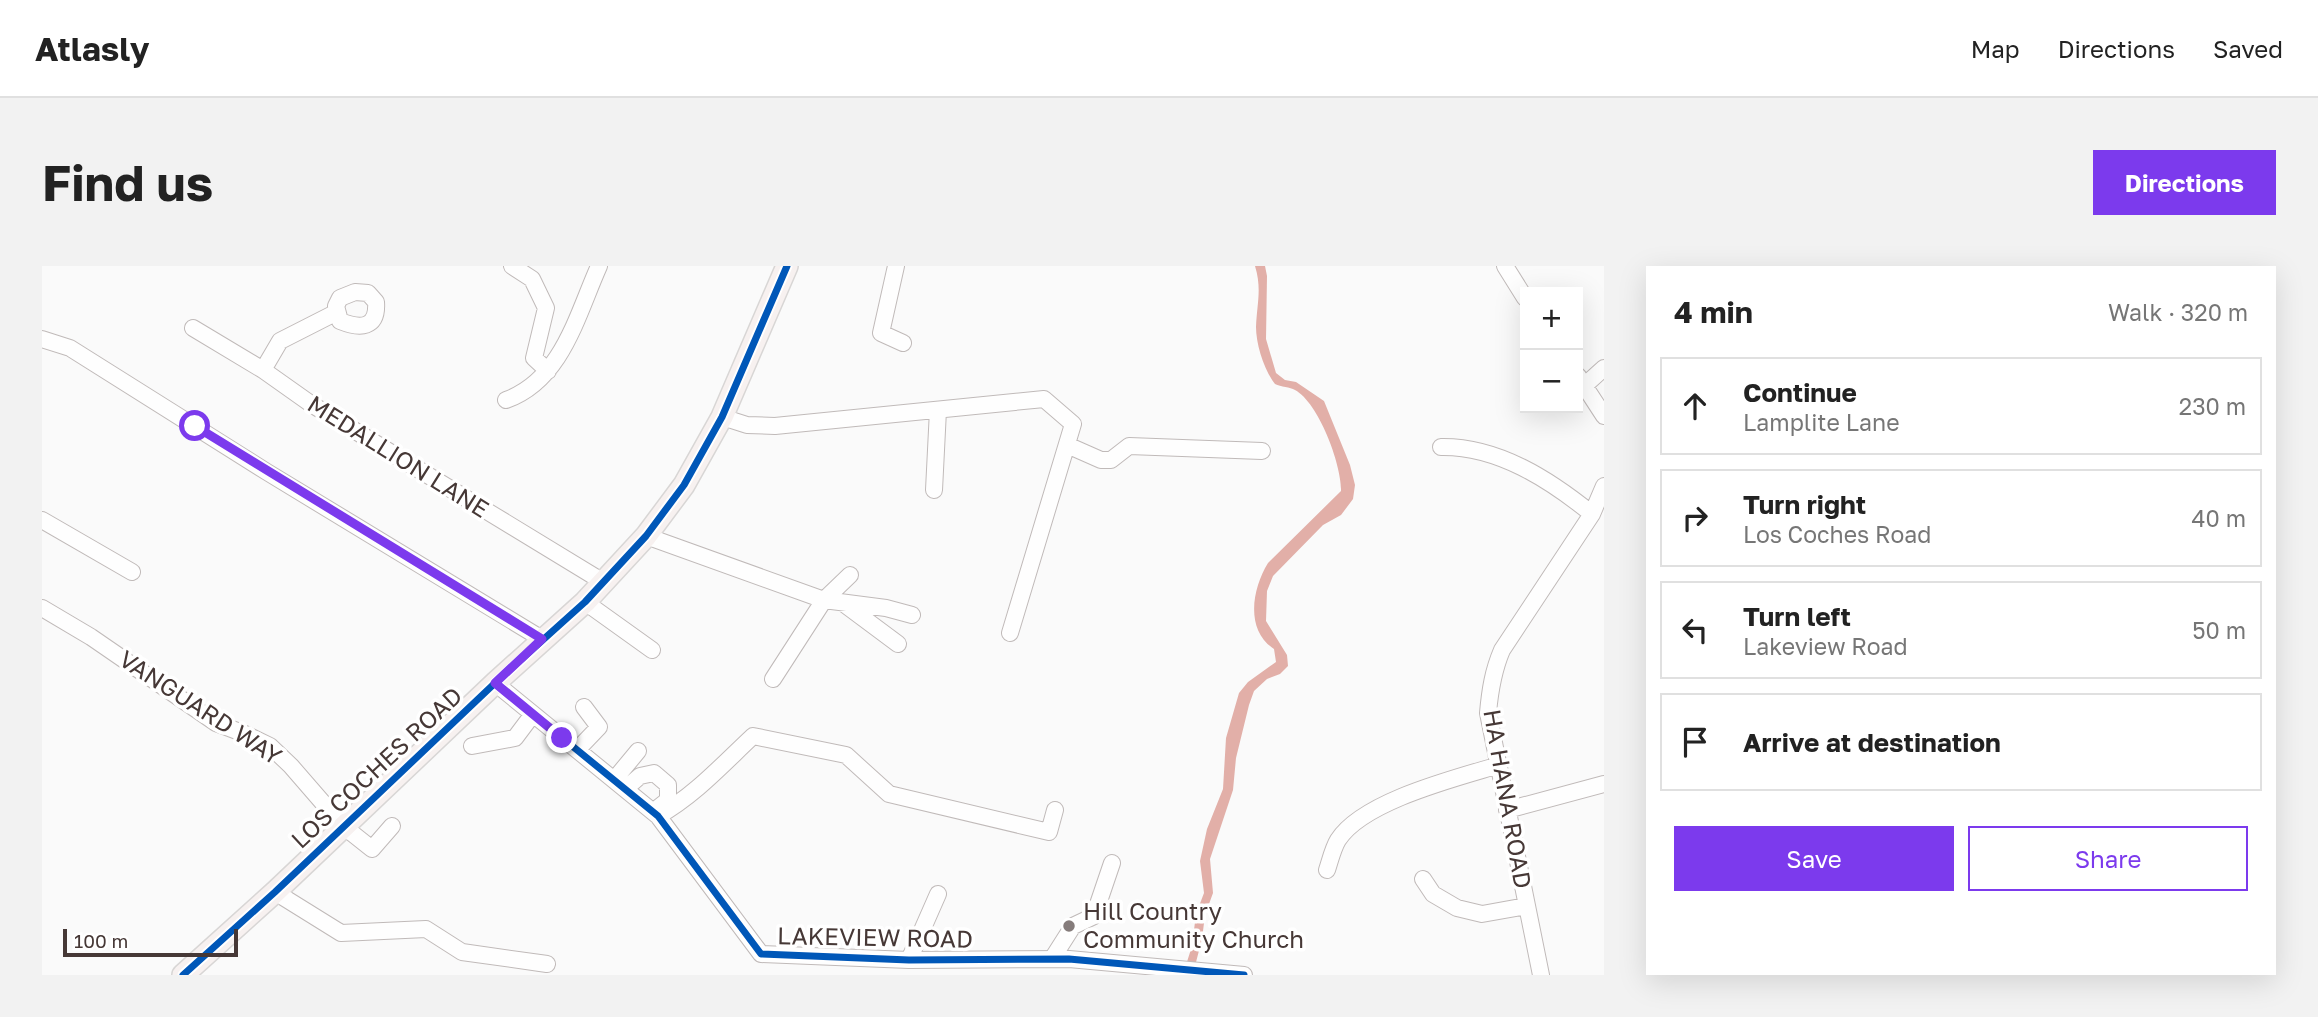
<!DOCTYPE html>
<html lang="en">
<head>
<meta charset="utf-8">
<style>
  :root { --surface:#fff; --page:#f2f2f2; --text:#222; --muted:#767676; --line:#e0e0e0; --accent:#7c3aed }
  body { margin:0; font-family:"Golos Text",sans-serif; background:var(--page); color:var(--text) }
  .controls { position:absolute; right:21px; top:21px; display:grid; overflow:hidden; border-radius:0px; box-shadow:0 7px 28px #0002 }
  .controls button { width:63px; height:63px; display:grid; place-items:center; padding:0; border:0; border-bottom:2px solid var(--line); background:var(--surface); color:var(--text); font:35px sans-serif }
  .scale { position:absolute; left:21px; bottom:18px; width:175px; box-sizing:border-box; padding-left:7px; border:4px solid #463836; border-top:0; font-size:19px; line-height:24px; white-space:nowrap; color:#463836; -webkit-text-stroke:5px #fff; paint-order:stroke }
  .stop { position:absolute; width:21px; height:21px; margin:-16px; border:5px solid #7c3aed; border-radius:50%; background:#fff }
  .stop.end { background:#7c3aed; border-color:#fff; box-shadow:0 2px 7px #0008 }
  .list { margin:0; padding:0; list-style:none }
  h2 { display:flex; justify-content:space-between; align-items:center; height:91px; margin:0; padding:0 28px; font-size:30px }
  h2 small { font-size:23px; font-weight:400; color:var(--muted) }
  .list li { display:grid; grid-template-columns:46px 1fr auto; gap:21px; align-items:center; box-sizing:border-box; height:98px; margin:0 14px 14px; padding:0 14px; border:2px solid var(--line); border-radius:0px }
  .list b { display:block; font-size:26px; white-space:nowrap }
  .list p { margin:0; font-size:23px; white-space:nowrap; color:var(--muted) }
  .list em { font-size:23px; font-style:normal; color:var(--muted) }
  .actions { display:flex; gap:14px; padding:21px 28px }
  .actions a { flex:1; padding:16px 0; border:2px solid var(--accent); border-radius:0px; text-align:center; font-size:24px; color:var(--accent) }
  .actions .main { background:var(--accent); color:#fff }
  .icon { flex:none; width:38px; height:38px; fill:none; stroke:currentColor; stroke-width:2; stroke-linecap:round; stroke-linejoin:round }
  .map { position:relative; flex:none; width:1562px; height:709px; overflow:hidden; border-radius:0px }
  header { display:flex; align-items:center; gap:42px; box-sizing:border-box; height:98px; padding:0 35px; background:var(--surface); border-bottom:2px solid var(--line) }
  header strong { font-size:33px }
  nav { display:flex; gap:38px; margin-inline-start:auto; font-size:24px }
  .intro { display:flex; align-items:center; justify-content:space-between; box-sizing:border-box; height:168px; padding:0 42px }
  h1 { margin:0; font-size:49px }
  .button { padding:18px 32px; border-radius:0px; background:var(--accent); color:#fff; font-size:24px; font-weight:700 }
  main { display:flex; gap:42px; padding:0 42px }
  aside { flex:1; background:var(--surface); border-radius:0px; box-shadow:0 7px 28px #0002 }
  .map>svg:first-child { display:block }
  .water { fill:#e2afa8 }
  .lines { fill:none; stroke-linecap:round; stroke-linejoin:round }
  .minor-casing { stroke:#c0bab9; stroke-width:18 }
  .major-casing { stroke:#d8d6d5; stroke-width:24 }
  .minor { stroke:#fefefe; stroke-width:16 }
  .major { stroke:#f7f1f0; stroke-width:21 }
  .cycleway-casing { stroke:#fff; stroke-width:11 }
  .cycleway { stroke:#0057b8; stroke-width:7 }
  .route { stroke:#7c3aed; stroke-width:9 }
  .poi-dot { fill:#857c7b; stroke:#fff; stroke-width:2.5 }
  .labels { text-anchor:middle; stroke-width:7; stroke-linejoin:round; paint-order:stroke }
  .street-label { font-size:24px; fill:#463836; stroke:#fff }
  .poi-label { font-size:24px; fill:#463836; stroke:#fff; text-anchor:start }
</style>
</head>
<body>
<header>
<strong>Atlasly</strong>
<nav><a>Map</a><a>Directions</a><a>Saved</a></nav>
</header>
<div class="intro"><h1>Find us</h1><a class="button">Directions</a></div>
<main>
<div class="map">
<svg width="1562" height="709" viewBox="0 0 1562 709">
  <rect width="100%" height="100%" fill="#fafafa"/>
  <path class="water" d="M1213,0h10l2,10 -1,63 10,34 9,7 11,2 28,19 26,64 5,20 -2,14 -12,16 -18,10 -50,51 -6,15 -1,30 21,34 1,11 -8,8 -13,5 -13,12 -5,14 -13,53 -3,32 -23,69 3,34 -8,22 -3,24 -7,27 -9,-1 6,-19 4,-32 8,-21 -4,-32 7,-32 16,-40 3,-51 13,-45 9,-11 28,-20 -2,-13c-29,-19 -22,-60 -6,-86l73,-72c1,-25 -22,-88 -46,-101 -5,-3 -14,-3 -20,-6 -11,-14 -19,-40 -19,-57 1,-24 6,-38 -1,-61z"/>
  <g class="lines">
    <g class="minor-casing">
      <path id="minor" d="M470,0l20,13 14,29 -12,50 14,13
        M854,0l-15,67 22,10
        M1463,0l20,32
        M313,26l13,1 8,9c2,27 -16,27 -36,19l-4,-15 4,-8z
        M151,62l70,42 48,34 294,179
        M0,73l28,9 197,124 275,167
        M221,104l17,-29 57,-29
        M1536,110l26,40
        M1542,120l20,-18
        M464,134c56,-20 71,-85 93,-134
        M680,151l25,8 28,1 269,-27 29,25 -63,209
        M1025,179l34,15h10l18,-14 133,5
        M1399,181c57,-1 109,33 151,67
        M892,224l4,-80
        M0,254l90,52
        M604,270l178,64 62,8 26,7
        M543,336l67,48
        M801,337l55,41
        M0,342l49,29 125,86 29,11 25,12 21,20 52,60 29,23 20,-23
        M731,413l51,-79 26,-25
        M453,417l163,133 103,138 148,6 160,-1 175,16
        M430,480l43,-8 18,-24
        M535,484l22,-23 -15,-20
        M572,514l24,-29
        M583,523l15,-13 14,-3 14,12v15l-14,11
        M1465,544l97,-26
        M616,550c36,-20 65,-52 95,-80l93,19 43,39 160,38 6,-22
        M1285,604c3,-9 6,-22 11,-30 25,-39 118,-62 161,-75
        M1381,613l10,15 24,14 25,6 44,-8
        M233,626l66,41 85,-4 36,23 85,12
        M1010,693l21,-33 21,-10 18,-53
        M867,694l29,-66
        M1499,709l-53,-262c2,-23 5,-42 14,-63l90,-136 12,-28"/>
    </g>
    <g class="major-casing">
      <path id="major" d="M141,709l92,-83 220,-209 90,-81 61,-66 38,-51 38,-68 65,-151"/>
    </g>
    <use href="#minor" class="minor"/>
    <use href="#major" class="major"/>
    <g class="cycleway-casing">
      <path id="cycleway" d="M453,417l163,133 103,138 148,6 160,-1 175,16
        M141,709l92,-83 220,-209 90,-81 61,-66 38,-51 38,-68 65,-151"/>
    </g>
    <use href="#cycleway" class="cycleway"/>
  </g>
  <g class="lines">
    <path class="route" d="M153,160l347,213 -47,44 67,55"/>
  </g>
  <circle class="poi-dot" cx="1027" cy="660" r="7"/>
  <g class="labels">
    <g class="street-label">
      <text transform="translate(356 191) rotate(32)" y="8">MEDALLION LANE</text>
      <text transform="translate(158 442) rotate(33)" y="8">VANGUARD WAY</text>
      <text transform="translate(335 502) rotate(-43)" y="8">LOS COCHES ROAD</text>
      <text transform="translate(1465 533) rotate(80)" y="8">HA HANA ROAD</text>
      <text transform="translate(833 672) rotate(1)" y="8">LAKEVIEW ROAD</text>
    </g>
    <g class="poi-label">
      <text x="1041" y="654">Hill Country<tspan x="1041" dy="28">Community Church</tspan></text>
    </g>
  </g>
</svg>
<div class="controls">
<button>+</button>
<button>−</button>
</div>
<div class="scale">100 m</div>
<div class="stop" style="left:153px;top:160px"></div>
<div class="stop end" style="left:520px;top:472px"></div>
</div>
<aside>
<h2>4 min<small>Walk · 320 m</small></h2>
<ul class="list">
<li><svg class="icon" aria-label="ahead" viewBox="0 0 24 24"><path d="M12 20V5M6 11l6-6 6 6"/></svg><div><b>Continue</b><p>Lamplite Lane</p></div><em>230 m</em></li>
<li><svg class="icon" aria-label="right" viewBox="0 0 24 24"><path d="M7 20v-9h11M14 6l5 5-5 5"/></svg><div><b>Turn right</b><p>Los Coches Road</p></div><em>40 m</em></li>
<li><svg class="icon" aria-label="left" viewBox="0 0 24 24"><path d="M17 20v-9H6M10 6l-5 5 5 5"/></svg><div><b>Turn left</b><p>Lakeview Road</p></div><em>50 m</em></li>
<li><svg class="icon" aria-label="arrive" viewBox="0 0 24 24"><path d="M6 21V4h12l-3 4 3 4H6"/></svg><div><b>Arrive at destination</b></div></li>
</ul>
<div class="actions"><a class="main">Save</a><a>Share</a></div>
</aside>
</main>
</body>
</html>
